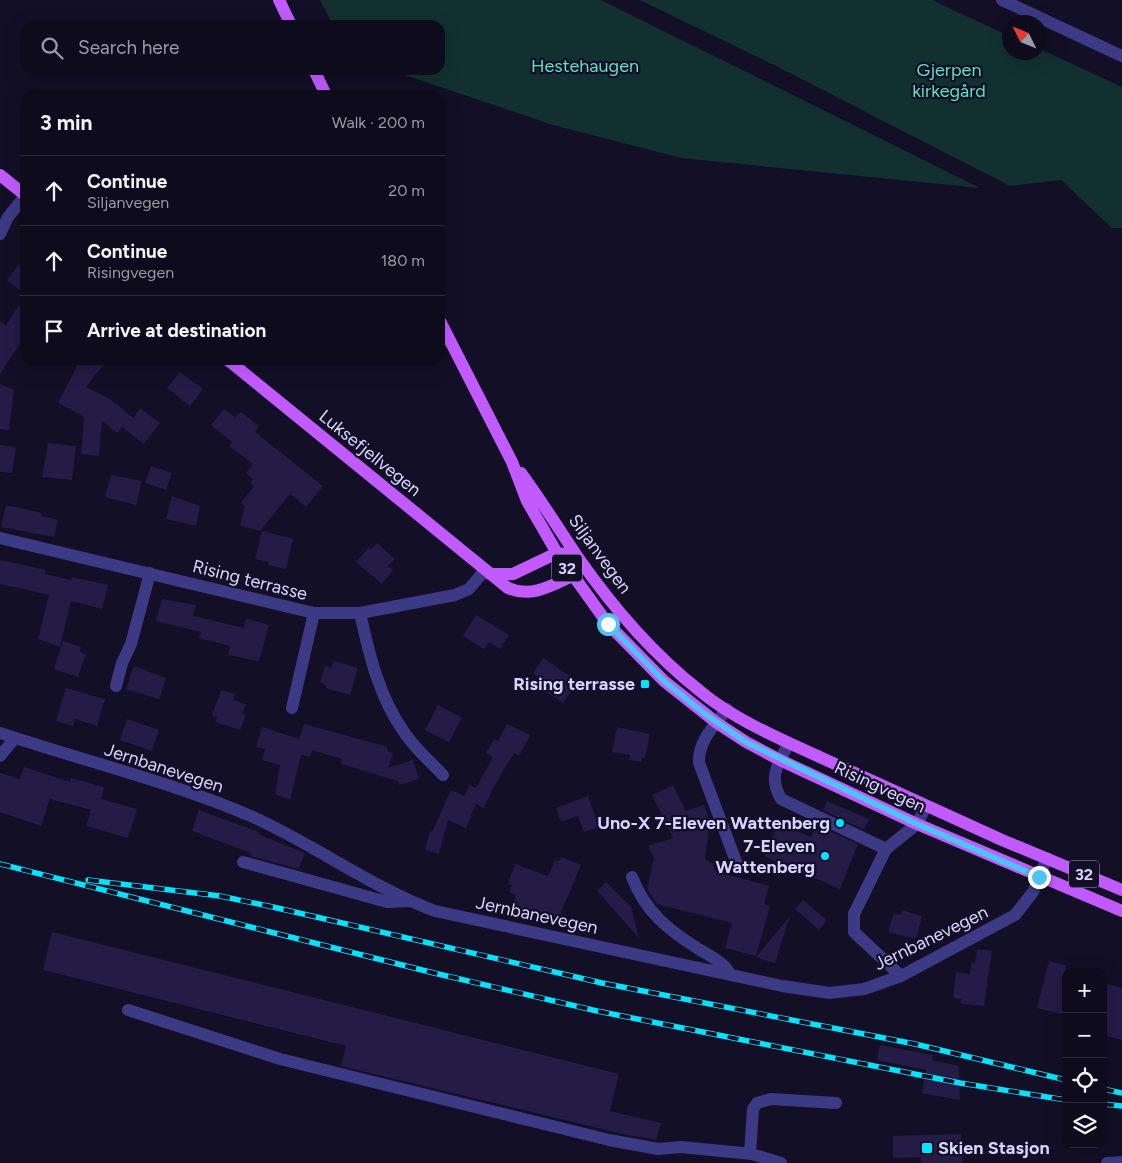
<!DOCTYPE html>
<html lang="en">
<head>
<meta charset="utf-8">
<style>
  :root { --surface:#0e0b1c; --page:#1c1929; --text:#f1f3f6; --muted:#9b9ba3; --line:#2e2b3b }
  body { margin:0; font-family:Figtree,sans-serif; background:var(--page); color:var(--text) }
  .controls { position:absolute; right:15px; bottom:15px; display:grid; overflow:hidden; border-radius:10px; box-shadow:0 5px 20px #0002 }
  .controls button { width:45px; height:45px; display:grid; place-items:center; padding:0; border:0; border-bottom:1px solid var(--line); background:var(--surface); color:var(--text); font:25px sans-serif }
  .compass { position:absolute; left:1002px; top:15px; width:45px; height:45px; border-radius:50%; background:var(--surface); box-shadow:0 5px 20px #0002; rotate:313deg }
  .stop { position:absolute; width:15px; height:15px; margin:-11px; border:4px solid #4fc3f7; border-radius:50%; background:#fff }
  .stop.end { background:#4fc3f7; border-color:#fff; box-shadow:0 1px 5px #0008 }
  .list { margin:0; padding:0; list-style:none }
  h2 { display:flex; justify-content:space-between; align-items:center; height:65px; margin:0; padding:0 20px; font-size:21px }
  h2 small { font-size:16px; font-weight:400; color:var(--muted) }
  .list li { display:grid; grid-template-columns:32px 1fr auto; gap:15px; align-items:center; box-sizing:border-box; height:70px; padding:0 20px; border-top:1px solid var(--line) }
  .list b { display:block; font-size:19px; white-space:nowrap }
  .list p { margin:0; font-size:16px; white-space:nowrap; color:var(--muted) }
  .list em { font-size:16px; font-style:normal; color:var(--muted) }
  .icon { flex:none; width:28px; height:28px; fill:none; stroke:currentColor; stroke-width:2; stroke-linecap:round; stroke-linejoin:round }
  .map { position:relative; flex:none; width:1122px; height:1163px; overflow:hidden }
  .search { position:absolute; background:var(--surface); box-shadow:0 5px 20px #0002; left:20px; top:20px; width:425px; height:55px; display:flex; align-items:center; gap:12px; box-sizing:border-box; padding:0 18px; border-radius:15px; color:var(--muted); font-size:19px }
  .panel { position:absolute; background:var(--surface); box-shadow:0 5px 20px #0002; left:20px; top:90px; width:425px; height:275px; border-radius:15px }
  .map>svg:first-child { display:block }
  .green { fill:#12302f }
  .building { fill:#241b47 }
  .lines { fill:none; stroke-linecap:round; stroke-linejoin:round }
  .minor { stroke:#3d3a85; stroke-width:12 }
  .major { stroke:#c25bff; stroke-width:12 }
  .rail-casing { stroke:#00e5ff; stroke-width:5.5 }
  .rail { stroke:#130f26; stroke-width:4; stroke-dasharray:11; stroke-linecap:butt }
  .route { stroke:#4fc3f7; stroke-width:6 }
  .poi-dot { fill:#00e5ff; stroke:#130f26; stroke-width:2 }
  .labels { text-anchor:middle; stroke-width:4.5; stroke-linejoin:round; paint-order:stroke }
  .shield { fill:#130f26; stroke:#9e99be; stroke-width:1 }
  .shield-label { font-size:16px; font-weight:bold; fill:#d9d4ff }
  .park-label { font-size:18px; fill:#5fe0c0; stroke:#130f26 }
  .street-label { font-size:18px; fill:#d9d4ff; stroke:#130f26 }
  .poi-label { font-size:18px; font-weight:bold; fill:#d9d4ff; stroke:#130f26; text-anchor:end }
</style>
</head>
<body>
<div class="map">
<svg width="1122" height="1163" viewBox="0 0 1122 1163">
  <rect width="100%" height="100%" fill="#130f26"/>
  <path class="green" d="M320,0h281l379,188 -299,-30 -128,-33 -163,-55h50v-45h-107z
    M640,0h292l77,36 1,16h30v-3l82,38v141h-10l-51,-48 -51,6 -232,-119z"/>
  <path class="building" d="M25,256v38l-18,-14z
    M25,296v40l-25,38v-53l6,4z
    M80,360h27l-21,27 24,12 23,19 7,-10 20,15 -16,21 -22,-17 -5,6 -15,-12 -3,35 -18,-2 3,-37 -26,-14z
    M180,372l23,17 -13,17 -23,-18z
    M0,384l14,6 -5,40 -9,-1z
    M224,409l11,8 6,-5 18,14 -4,6 68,54 -17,21 -16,-13 -30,37 -20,-5 5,-20 -4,-3 13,-17 -4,-3 3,-4 -7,-6 7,-9 -24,-18 3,-4 -21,-17z
    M48,443l28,3 -4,34 -30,-3z
    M0,445l16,2 -4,26 -12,-1z
    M151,466l21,7 -6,17 -21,-7z
    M111,475l31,6 -6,24 -31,-8z
    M172,496l28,10 -4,20 -30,-7z
    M6,505l36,8 -1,3 17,4 -4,17 -53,-10z
    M262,531l31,8 -7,30 -18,-4 1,-3 -14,-3z
    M377,543l18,16 -7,7 5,4 -11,14 -26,-22 13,-15 2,2z
    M0,560l46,10 -1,4 26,6 1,-3 36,8 -6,24 -31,-8 -11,46 -22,-8 11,-44 -49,-11z
    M162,599l34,6 -3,11 51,12 2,-9 23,6 -10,36 -31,-6 2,-9 -31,-8 2,-6 -45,-11z
    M476,615l33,20 -9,14 -11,-7 -5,7 -21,-13z
    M63,641l18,6 -1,5 6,2 -8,23 -24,-8z
    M543,658l34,23 -14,22 -26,-17 4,-7 -8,-6z
    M334,661l24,7 -8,27 -24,-7v-3l-6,-2 5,-17 6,2z
    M136,667l30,11 -7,21 -33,-10 7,-21z
    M66,688l39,11 -8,27 -22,-7 -2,7 -17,-5z
    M221,690l14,4 -2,6 13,4 -4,10 4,1 -6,15 -25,-8 2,-5 -5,-1z
    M438,705l24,13 -13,24 -24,-12z
    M127,719l32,11 -7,21 -32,-11z
    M304,724l84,23 -1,4 6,2 -5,15 25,-8 6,19 -20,6 -1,-4 -57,-17 1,-5 -30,-9 -2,7 -9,-2 -11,45 -15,-6 5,-29 -18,-5 3,-11 -9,-2 6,-20 37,12z
    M507,724l23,11 -11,21 -5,-3 -21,35 -9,20 -8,-4 -10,24 -18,-8 -9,34 -14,-4 5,-19 2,1 19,-42 14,6 4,-11 7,3 17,-31 -7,-4 8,-14 4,2z
    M617,727l33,7 -5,24h-3l-1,4 -12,-2 1,-5 -18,-3z
    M24,767l46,15 1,-4 33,9 -3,12 36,10 -9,29 -42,-12 5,-16 -41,-11 -9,27 -41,-14v-39l20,6z
    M673,785l13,26 18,-6 6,17 -5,37 8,5 2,7 54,15 -5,18 6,2 -14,50 -31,-8 7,-25 -75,-19 -10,-15 7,-31 -6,-12 25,-8 -21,-43z
    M588,796l11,31 -15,5 -6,-16 -17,6 -5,-14z
    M827,801l42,18 -5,11 -41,-20z
    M199,810l60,22 -1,2 47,19 -6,16 -49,-13 1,-3 -59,-22z
    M778,823l33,14 5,-12 42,19 -18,45 -76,-33z
    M561,857l20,8 -24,57 -49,-10 8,-17 -7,-3 3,-7 -4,-1 7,-20 33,12 7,-16 4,1z
    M606,882l25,25 8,31 -42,-47z
    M803,900l24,20 -8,10 -24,-21z
    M902,910l20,6 -6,23 -28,-7 6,-19 7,2z
    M790,916l-15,47 -19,-6z
    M52,932l567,142 -9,37 51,12 -5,17 -33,-6 -282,-68 5,-20 -303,-76z
    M977,949l15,2 -8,55 -20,-2 -4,-1 1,-4 -8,-1 3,-26 14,2 1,-11h4z
    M1049,961l17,4v50l-29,-7z
    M1103,983l19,5v52l-19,-5z
    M880,1045l53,10 -1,5 27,6 1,34 -38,-7 4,-23 -49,-10z
    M961,1134l1,29h-41v-6l-28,1v-22z"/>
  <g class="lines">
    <path class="minor" d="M1002,0l120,56
      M0,234l8,-17 17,-21
      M0,538l314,75h46l95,-18 14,-6 16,-19
      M360,613c9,41 19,84 44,119 10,16 26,29 39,43
      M116,686l6,-23 9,-19 19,-71
      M292,708l22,-95
      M727,709c-13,17 -29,32 -28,54l38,101
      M0,733c84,28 172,49 253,84 62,28 118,70 182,94l347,75 48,7 34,-4 37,-13 114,-61 18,-23 14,-34
      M789,743c-11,21 -21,34 -8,56l105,50 31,-25 9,-18
      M0,756l15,-18
      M886,849l-32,65v18l47,44
      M243,862l144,40 23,-1
      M632,877c13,34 35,52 65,71 11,7 27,14 33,26
      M128,1010l152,49 329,81 49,9 23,-2 71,7 29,9
      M750,1153l3,-44 4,-6 14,-4 65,4
      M1107,1163l15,-1"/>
    <path class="major" d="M279,0l12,25
      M314,70l12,25
      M0,175l25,20
      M440,321l72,141 15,39 30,52 51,71 56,57 53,42 29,19 34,18 137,64 205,87
      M228,360l280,228c23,10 43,-2 64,-12l2,-8
      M521,473c20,27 37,55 56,83 34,49 76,98 123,135 26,22 58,38 89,52l213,97 120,50
      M490,574h23l44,-21 8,1"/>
    <g class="rail-casing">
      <path id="rail" d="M0,864l434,109 163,38 363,72 106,17
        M88,880l132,16 53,11 329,76 313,61 151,36
        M1103,1089l19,4
        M1103,1104l19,2"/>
    </g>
    <use href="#rail" class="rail"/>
  </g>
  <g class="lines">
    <path class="route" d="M608,624l56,57 41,33 41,28 171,82 122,53"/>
  </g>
  <g class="poi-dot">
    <rect x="640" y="679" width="10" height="10" rx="2.5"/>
    <circle cx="840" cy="823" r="5"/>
    <circle cx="825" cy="856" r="5"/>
    <rect x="921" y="1142" width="12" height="12" rx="2.5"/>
  </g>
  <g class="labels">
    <g class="shield">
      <rect x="552" y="554.5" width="30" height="27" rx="4"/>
      <rect x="1069" y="860.5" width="30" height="27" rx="4"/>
    </g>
    <g class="shield-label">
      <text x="567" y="574">32</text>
      <text x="1084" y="880">32</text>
    </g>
    <g class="park-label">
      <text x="585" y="72">Hestehaugen</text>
      <text x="949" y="76">Gjerpen<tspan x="949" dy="21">kirkegård</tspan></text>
    </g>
    <g class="street-label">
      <text transform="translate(370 453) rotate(39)" y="6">Luksefjellvegen</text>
      <text transform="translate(600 554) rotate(54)" y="6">Siljanvegen</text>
      <text transform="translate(250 580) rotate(14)" y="6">Rising terrasse</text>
      <text transform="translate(164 768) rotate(18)" y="6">Jernbanevegen</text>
      <text transform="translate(880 787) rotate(25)" y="6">Risingvegen</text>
      <text transform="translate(537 915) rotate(12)" y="6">Jernbanevegen</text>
      <text transform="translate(931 938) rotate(-26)" y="6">Jernbanevegen</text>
    </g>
    <g class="poi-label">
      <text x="635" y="690">Rising terrasse</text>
      <text x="830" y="829">Uno-X 7-Eleven Wattenberg</text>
      <text x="815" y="852">7-Eleven<tspan x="815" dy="21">Wattenberg</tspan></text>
      <text x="938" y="1154" text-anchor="start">Skien Stasjon</text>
    </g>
  </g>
</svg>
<div class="controls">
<button>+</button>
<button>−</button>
<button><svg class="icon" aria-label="locate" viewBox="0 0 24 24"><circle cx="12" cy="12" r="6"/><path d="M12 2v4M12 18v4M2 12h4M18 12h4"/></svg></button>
<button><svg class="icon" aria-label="layers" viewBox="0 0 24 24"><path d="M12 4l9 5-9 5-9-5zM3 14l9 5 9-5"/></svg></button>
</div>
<svg class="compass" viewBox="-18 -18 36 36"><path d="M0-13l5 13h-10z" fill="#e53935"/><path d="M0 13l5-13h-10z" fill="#9b9ba3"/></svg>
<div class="stop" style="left:608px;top:624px"></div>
<div class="stop end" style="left:1039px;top:877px"></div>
<div class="search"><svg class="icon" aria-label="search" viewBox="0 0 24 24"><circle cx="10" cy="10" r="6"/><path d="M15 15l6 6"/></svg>Search here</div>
<section class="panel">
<h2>3 min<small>Walk · 200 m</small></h2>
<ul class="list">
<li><svg class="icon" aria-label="ahead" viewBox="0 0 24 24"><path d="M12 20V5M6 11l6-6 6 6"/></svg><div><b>Continue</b><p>Siljanvegen</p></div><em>20 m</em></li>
<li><svg class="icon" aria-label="ahead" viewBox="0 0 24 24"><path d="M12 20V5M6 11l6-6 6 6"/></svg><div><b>Continue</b><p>Risingvegen</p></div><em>180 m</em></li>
<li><svg class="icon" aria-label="arrive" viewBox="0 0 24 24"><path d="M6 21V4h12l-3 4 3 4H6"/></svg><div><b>Arrive at destination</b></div></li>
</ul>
</section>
</div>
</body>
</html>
